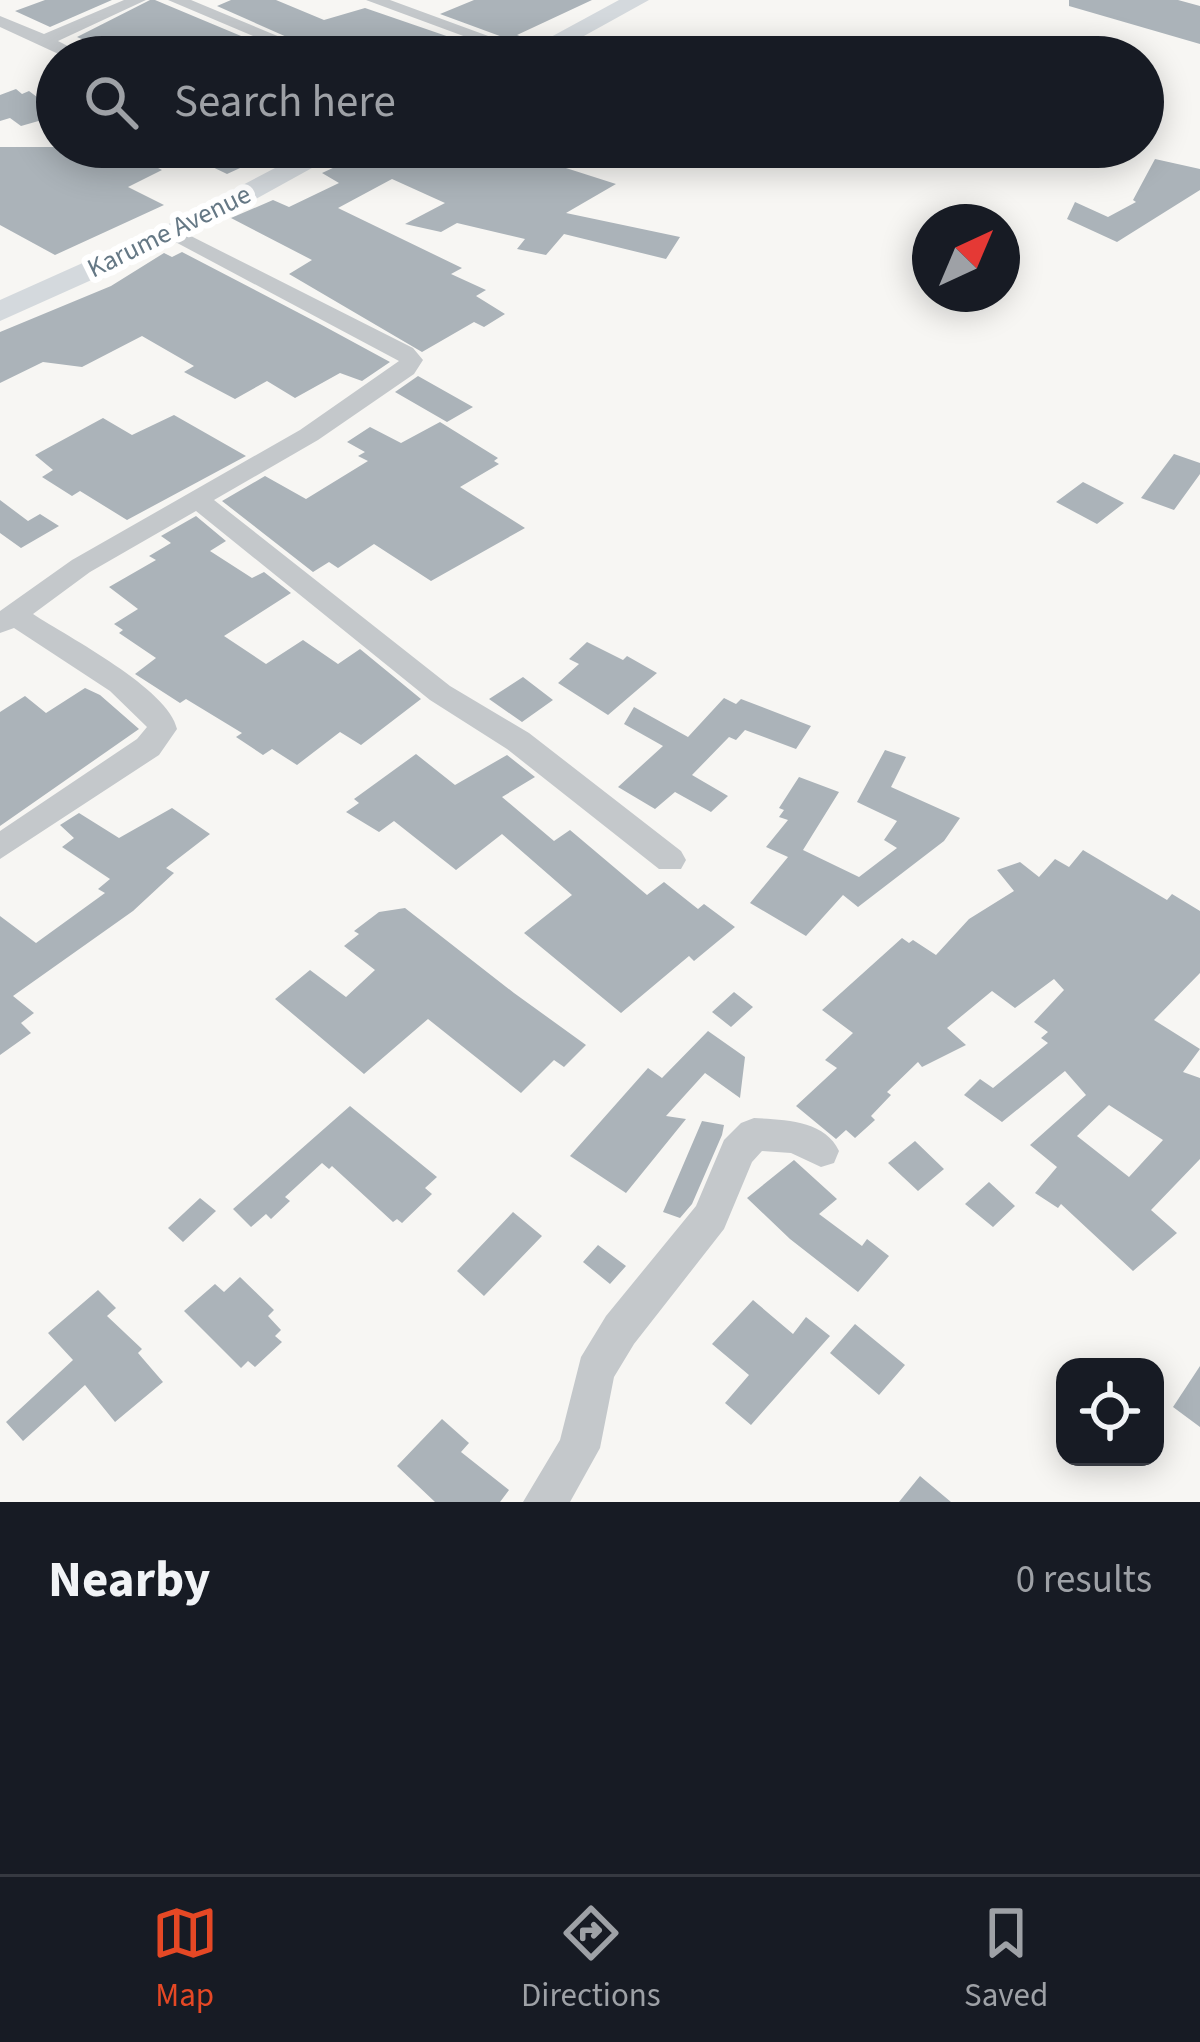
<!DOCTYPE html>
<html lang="en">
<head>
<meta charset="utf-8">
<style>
  :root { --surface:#171b24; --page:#242831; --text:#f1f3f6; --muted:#9ea1a6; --line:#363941; --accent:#e54825 }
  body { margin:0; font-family:"Source Sans 3",sans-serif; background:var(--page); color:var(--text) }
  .controls { position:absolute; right:36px; bottom:36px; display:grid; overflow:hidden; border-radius:24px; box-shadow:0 6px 30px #0003 }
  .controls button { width:108px; height:108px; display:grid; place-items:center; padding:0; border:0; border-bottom:3px solid var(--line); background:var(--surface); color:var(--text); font:60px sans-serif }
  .compass { position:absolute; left:912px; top:204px; width:108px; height:108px; border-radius:50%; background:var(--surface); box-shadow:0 6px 30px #0003; rotate:44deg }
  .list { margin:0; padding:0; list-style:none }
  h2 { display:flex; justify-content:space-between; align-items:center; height:156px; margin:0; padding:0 48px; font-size:51px }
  h2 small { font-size:39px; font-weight:400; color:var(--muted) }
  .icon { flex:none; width:66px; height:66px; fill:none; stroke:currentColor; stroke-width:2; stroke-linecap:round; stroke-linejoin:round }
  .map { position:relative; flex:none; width:1200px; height:1502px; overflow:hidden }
  .search { position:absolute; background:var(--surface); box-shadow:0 6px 30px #0003; left:36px; right:36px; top:36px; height:132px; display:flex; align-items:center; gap:30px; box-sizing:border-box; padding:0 42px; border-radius:66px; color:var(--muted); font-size:45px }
  .sheet { height:372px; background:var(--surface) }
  nav { display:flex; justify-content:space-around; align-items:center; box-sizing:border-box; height:168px; border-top:3px solid var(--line); background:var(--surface); font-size:33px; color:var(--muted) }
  nav a { display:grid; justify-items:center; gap:6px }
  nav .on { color:var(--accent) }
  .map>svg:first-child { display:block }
  .building { fill:#abb3b9; fill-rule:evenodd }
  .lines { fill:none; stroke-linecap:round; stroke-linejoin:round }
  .street { fill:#c4c8cb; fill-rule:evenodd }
  .secondary { fill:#d4d9dd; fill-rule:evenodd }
  .labels { text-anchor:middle; stroke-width:12; stroke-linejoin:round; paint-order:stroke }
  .far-street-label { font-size:27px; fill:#657885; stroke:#fff }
</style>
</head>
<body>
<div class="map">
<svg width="1200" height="1502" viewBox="0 0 1200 1502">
  <rect width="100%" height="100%" fill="#f7f6f3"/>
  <path class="building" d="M45,0h67l-62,27 -35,-16z
    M150,0h5l136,57h-169l-45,-20z
    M231,0h45l48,20 41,-12 128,44 -12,5h-149l-115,-51z
    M474,0h118l-75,35 8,3 -9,4 -76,-28z
    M1069,0h109l22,6v38l-131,-38z
    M16,89l6,5 7,-3 20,15 -10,3 10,9 -28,8 -11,-8 -10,3v-26z
    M0,147h117l45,23 -34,17 36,18 -109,50 -55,-30z
    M171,147h69l22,11 -35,16z
    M378,147l29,8 14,-3 38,16 41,-21 116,37 -50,29 114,24 -14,22 -102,-25 -18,21 -29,-6 8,-10 -68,-16 -16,9 -36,-8 40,-21 -53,-24 -54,29 124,60 -11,6 35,16 -10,6 29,18 -21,13 -10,-5 -52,30 -133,-78 23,-14 -81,-42 42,-18 16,7 50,-24 -17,-10z
    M1155,159l45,10v21l-83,52 -50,-23 8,-17 33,15 28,-15 -3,-2z
    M182,252l138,72 70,38 -28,19 -22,-8 -45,25 -28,-17 -32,18 -51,-27 10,-6 -52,-30 -60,31 -39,-5 -43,21v-51l111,-46 53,-33 8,4z
    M418,376l55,31 -26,15 -52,-30z
    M174,415l72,41 -119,64 -47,-29 -8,5 -30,-19 11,-7 -18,-15 68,-37 29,17z
    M440,422l58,36 -4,3 5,3 -39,23 65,41 -94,53 -57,-37 -36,24 -9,-6 -16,10 -91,-71 43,-25 41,23 62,-38 -10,-5 7,-4 -18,-10 23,-15 31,16z
    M1174,454l26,9v11l-26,36 -33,-12z
    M1083,482l41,21 -27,21 -41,-22z
    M0,500l28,21 12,-7 19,12 -38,22 -21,-15z
    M196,516l30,25 -16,10 42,27 12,-6 27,21 -67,43 42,28 37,-24 35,24 22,-15 61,50 -60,46 -21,-13 -43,33 -25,-16 -9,6 -27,-18 6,-4 -56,-34 -6,4 -45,-29 21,-16 -37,-25 4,-3 -9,-6 24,-15 -29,-22 47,-27 -7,-4 22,-13 -10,-7z
    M587,642l36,18 4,-4 30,17 -49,42 -50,-32 21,-19 -10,-5z
    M523,677l30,23 -31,22 -33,-23z
    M85,688l15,7 39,34 -139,97v-114l25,-16 21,17z
    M724,698l12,6 5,-5 70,27 -15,23 -51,-19 -9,10 -7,-3 -37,38 36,21 -17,16 -36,-20 -20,17 -37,-22 45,-41 -39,-22 10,-17 54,30z
    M885,750l21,7 -15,30 69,31 -16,23 -86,66 -15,-12 -37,41 -56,-33 38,-46 -22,-10 22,-27 -9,-3 5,-7 -5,-2 20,-31 40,15 -36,58 56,27 38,-29 -13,-8 13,-19 -40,-19z
    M416,754l39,31 52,-30 28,22 -33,20 52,44 16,-11 77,65 17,-13 34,27 6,-5 31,23 -41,34 -5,-5 -68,57 -97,-80 48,-38 -70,-61 -46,36 -62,-49 -15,11 -33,-20 13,-9 -5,-4z
    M172,808l38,26 -44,34 8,5 -41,38 -120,85 21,17 -13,10 10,10 -31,22v-139l36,27 69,-50 -7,-4 12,-10 -48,-32 12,-9 -14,-13 19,-12 40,25z
    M1083,850l84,50 5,-6 28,17v62l-46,47 46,29 -17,23 17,6v81l-49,51 26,23 -44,38 -72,-67 -3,4 -23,-15 22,-26 -27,-22 56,-50 -21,-24 -63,51 -38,-27 16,-16 13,9 55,-45 -7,-5 7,-6 -14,-10 30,-32 -10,-11 -39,29 -23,-17 -45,37 19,17 -44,22 -4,-5 -31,30 4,3 -20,21 4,4 -20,18 -9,-8 -10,9 -40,-33 41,-38 -12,-8 28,-27 -31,-23 80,-72 7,5 4,-3 23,15 33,-36 45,-28 -17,-21 23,-8 19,15 16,-18 14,8zM1109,1105l54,35 -34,37 -52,-41z
    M405,908l109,85 72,52 -22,22 -10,-7 -33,33 -93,-74 -64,55 -89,-75 35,-29 36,27 29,-27 -31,-24 15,-12 -5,-3 25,-19z
    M734,992l19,15 -22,20 -19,-15z
    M708,1031l37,26 -5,41 -35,-25 -39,43 20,3 -60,74 -56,-37 78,-88 14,10z
    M350,1106l87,71 -12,11 7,6 -30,29 -5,-4 -4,3 -61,-56 -3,3 -7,-6 -37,34 5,4 -19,18 -5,-5 -15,13 -18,-18z
    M702,1121l22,4 -2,10 -30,69 -12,14 -17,-6z
    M915,1141l29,28 -26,22 -30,-28z
    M794,1160l43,39 -18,15 43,32 5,-7 22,17 -31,36 -68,-53 -43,-41z
    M989,1182l26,24 -22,21 -28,-23z
    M200,1198l16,13 -33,31 -15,-14z
    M513,1212l29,24 -58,60 -27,-25z
    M598,1245l28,21 -16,18 -27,-22z
    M240,1277l34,33 -6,6 13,14 -6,6 7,6 -27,25 -7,-6 -7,7 -57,-57 31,-27 9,8z
    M98,1290l18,18 -9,8 35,33 -4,4 25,29 -48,40 -30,-37 -62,56 -17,-19 67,-62 -25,-27z
    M753,1300l40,34 13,-17 24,19 -79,89 -26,-22 24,-28 -37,-31z
    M855,1324l50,41 -26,30 -49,-42z
    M1200,1366v61l-27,-20z
    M442,1419l27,24 -8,9 48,38 -9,12h-65l-38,-36z
    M920,1476l31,26h-52z"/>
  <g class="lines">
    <path class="street" d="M124,0h22l-88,41 31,16h-24l-65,-30v-11l44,18z
      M168,0h23l137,57h-25z
      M366,0h24l150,55 -20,2z
      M280,147h27l17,10 -10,6z
      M173,227l240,121 10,12 -9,14 -96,66 -104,60 236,186 79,47 152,118 5,9 -5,9h-22l-152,-120 -77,-49 -234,-189 -106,61 -57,42c35,23 136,75 144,115l-18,26 -159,104v-28l137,-92 10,-12 -37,-36 -96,-63 -14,5v-22l72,-51 228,-130 99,-69 -233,-124 -3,-4z
      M754,1118c30,2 71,2 85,33l-5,12 -13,4 -30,-14 -29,-2 -10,11 -28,67 -90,115 -20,33 -14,71 -30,54h-47l37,-62 21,-83 25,-41 90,-110 28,-66 17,-17z"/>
    <path class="secondary" d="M619,0h30l-103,57h-32z
      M315,147h35l-167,92 -183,82v-21l163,-73z"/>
  </g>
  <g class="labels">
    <g class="far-street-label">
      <text transform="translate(169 231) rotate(-26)" y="9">Karume Avenue</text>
    </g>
  </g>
</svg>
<div class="controls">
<button><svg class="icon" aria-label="locate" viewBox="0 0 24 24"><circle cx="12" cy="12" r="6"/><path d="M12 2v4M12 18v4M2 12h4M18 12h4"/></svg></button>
</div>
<svg class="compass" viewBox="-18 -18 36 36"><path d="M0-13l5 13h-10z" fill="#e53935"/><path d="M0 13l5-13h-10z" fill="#9ea1a6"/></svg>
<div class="search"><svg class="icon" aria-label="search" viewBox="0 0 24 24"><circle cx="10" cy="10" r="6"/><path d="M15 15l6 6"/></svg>Search here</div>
</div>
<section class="sheet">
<h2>Nearby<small>0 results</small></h2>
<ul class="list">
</ul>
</section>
<nav>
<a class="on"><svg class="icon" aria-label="map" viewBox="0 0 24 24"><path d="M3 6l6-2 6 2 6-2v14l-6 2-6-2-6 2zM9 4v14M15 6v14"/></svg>Map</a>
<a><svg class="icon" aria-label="directions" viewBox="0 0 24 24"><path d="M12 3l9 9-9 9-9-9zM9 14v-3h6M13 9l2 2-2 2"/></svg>Directions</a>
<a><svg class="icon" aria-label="saved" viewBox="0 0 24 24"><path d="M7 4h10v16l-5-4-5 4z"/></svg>Saved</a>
</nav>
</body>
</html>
